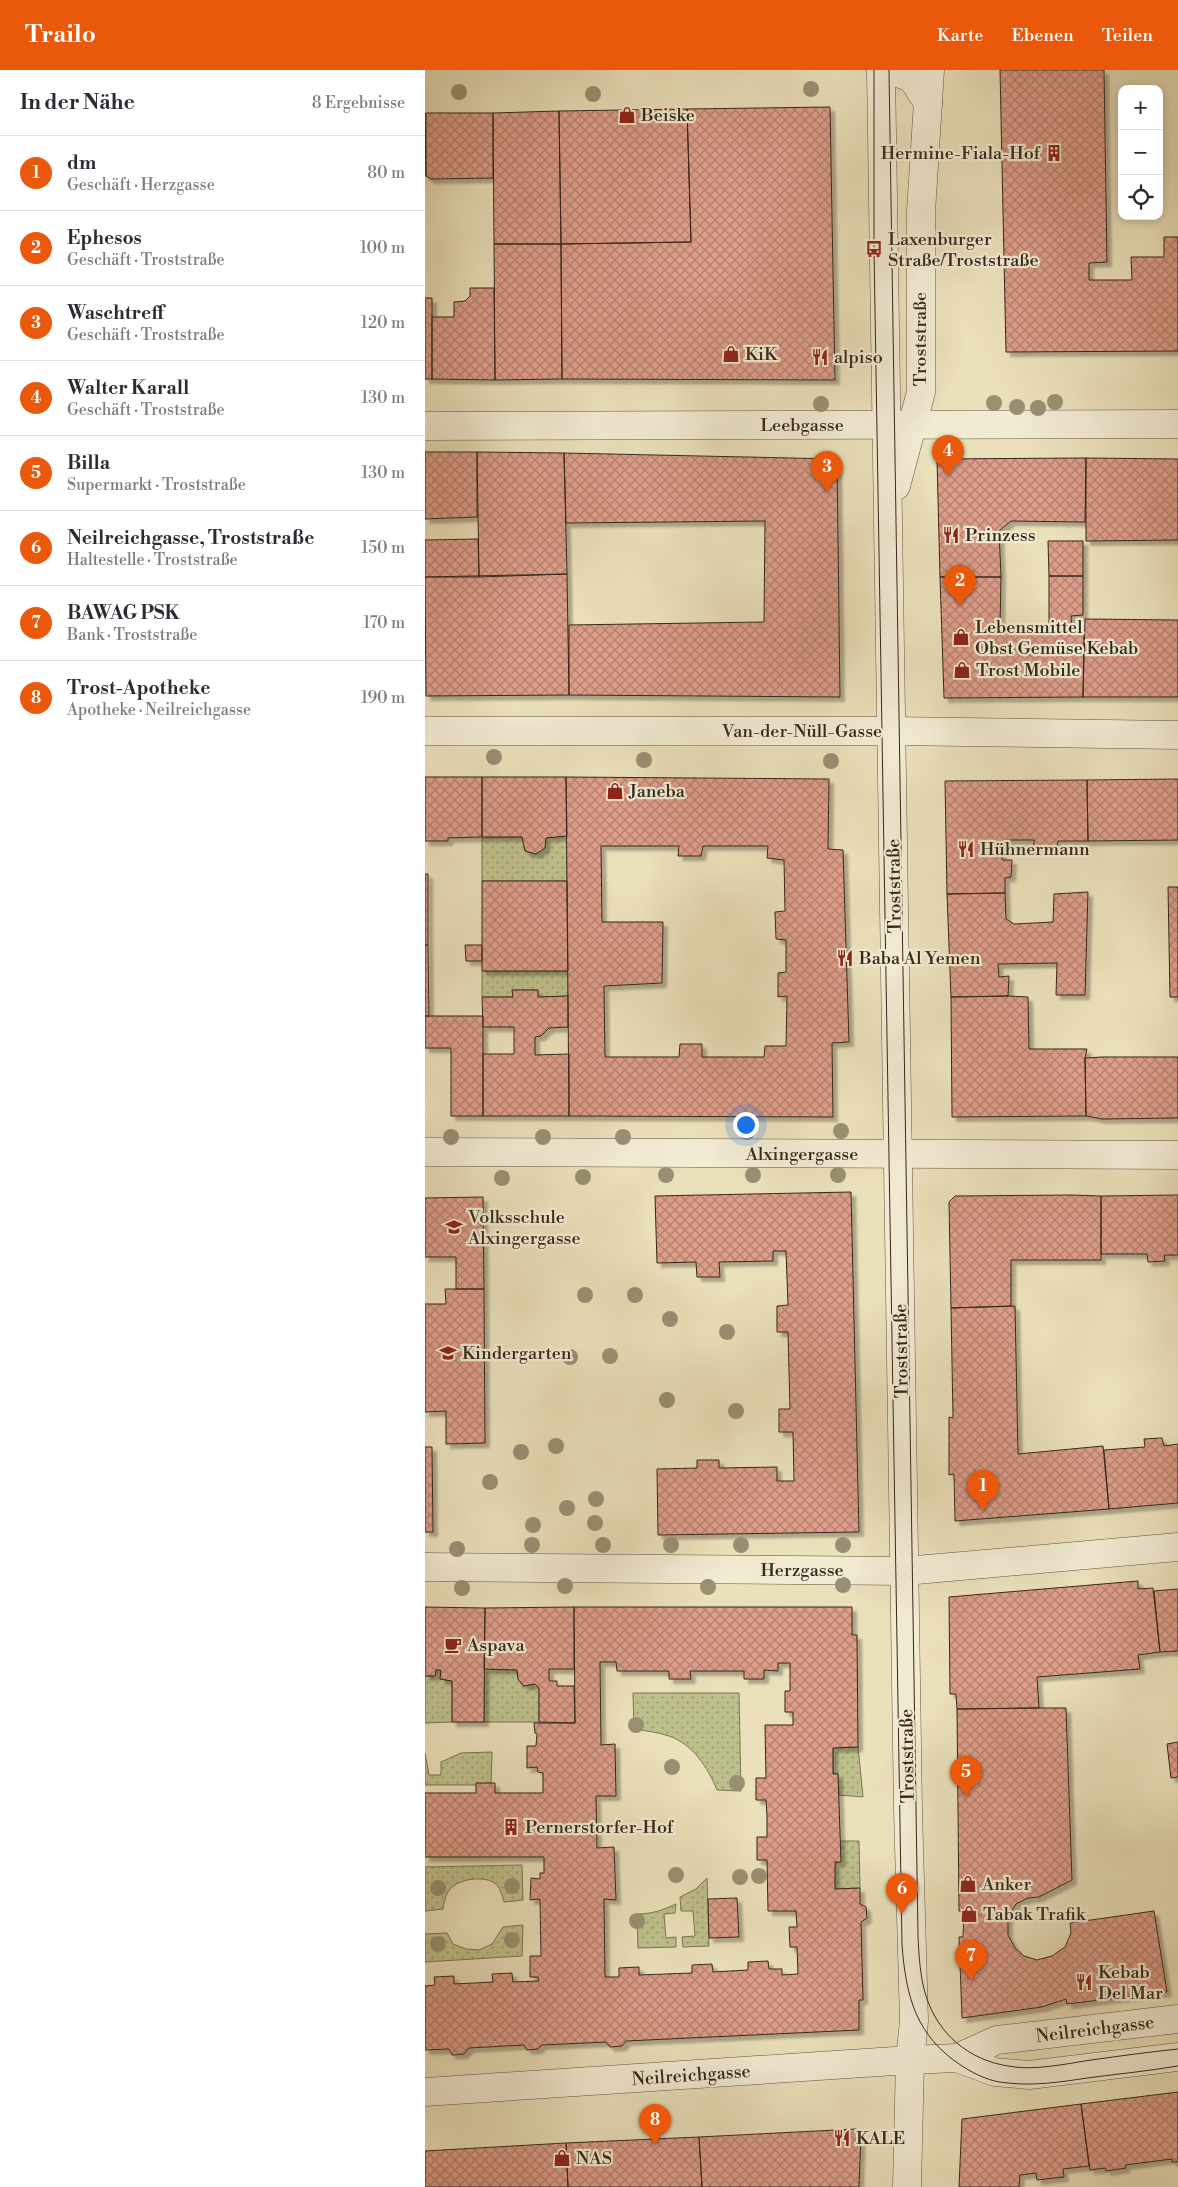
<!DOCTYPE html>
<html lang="de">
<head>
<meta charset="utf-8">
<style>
  :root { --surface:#fff; --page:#f7f7f7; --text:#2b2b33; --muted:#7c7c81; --line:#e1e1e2; --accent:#ea580c }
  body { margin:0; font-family:"Libre Bodoni",serif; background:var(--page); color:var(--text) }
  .controls { position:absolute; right:15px; top:15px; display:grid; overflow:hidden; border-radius:10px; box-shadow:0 2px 8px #0003 }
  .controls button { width:45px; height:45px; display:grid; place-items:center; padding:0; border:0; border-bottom:1px solid var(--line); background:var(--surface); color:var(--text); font:25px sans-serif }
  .you { position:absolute; left:320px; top:1054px; width:18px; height:18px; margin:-12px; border:4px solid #fff; border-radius:50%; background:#1a73e8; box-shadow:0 0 0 8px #1a73e833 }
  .badge { display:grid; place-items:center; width:32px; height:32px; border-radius:50%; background:var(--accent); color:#fff; font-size:16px; font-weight:700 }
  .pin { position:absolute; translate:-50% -41px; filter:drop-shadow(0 1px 2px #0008) }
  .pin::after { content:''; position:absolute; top:26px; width:18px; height:15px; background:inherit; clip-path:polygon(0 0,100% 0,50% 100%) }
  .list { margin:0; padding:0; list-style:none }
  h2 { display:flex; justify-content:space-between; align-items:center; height:65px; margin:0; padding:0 20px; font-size:21px }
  h2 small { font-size:16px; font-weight:400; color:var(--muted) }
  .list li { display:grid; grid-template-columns:32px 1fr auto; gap:15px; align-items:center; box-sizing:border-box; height:75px; padding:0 20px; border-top:1px solid var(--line) }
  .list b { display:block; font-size:19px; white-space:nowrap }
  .list p { margin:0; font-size:16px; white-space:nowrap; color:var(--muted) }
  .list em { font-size:16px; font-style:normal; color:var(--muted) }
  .icon { flex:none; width:28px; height:28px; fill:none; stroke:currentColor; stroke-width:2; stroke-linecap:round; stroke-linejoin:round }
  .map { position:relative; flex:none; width:753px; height:2117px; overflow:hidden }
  header { display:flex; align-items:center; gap:30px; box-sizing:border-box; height:70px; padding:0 25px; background:var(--accent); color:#fff }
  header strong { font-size:24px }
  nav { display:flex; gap:28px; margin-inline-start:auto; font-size:18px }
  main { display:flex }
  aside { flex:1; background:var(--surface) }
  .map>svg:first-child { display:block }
  .grass { fill:url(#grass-dots); stroke:#7a7453 }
  .building { fill:url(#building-cross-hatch); stroke:#35271b; fill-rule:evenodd; filter:url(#shadow) }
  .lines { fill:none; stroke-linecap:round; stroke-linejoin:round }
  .minor-casing { stroke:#625543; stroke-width:29 }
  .tertiary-casing { stroke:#625543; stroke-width:29 }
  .minor { stroke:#f1ebd2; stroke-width:28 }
  .tertiary { stroke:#f1ebd2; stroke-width:28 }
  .tram { stroke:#35271b; stroke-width:1 }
  .tree { fill:#998f72 }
  .labels { text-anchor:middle; stroke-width:4.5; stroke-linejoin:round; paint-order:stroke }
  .poi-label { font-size:18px; fill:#35271b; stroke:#f1ebd2; text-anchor:start }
  .street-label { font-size:18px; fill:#35271b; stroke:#f1ebd2 }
</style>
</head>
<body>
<header>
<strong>Trailo</strong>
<nav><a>Karte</a><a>Ebenen</a><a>Teilen</a></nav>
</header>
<main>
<aside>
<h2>In der Nähe<small>8 Ergebnisse</small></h2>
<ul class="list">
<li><span class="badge">1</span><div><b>dm</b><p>Geschäft · Herzgasse</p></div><em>80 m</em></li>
<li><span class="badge">2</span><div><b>Ephesos</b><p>Geschäft · Troststraße</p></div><em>100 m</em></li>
<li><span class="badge">3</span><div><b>Waschtreff</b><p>Geschäft · Troststraße</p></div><em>120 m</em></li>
<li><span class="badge">4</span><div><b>Walter Karall</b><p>Geschäft · Troststraße</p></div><em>130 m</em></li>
<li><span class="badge">5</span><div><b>Billa</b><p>Supermarkt · Troststraße</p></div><em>130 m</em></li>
<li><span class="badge">6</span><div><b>Neilreichgasse, Troststraße</b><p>Haltestelle · Troststraße</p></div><em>150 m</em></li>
<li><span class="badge">7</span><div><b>BAWAG PSK</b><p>Bank · Troststraße</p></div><em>170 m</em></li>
<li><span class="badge">8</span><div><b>Trost-Apotheke</b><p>Apotheke · Neilreichgasse</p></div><em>190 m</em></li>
</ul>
</aside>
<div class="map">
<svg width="753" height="2117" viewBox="0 0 753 2117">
  <defs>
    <pattern id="grass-dots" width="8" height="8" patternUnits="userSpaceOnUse" patternTransform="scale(1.25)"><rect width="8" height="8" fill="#bec08b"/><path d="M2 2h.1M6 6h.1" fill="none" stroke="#9b9c71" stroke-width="1.8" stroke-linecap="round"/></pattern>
    <pattern id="building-cross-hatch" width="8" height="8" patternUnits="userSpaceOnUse" patternTransform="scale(1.25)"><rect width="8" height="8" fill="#dd9d89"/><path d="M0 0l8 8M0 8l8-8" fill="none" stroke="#b4806f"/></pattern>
    <filter id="shadow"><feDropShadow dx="4.5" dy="4.5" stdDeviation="1" flood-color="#0004"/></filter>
  </defs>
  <rect width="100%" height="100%" fill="#eae0ba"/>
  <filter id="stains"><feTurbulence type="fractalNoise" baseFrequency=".004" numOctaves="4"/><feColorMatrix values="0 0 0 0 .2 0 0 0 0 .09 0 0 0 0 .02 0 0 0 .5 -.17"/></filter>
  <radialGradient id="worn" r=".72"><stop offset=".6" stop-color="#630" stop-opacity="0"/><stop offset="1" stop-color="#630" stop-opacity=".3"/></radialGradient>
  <path class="grass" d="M142,766v45h-85v-43l40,-1 3,14 11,3 9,-6 1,-10z
    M57,901h86v25l-30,1v-7h-25v7h-31z
    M59,1599l33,1 1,9 5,7 12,-2 4,4v34h-55z
    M11,1600h5l-1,9 12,2v41l-27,1v-47h9z
    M208,1623h106l2,98 -24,-1c-9,-22 -24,-46 -48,-54 -11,-4 -24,-5 -35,-7z
    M433,1677l5,50 -24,-2 -1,-20 -5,-1v-26z
    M67,1682l-1,33h-66v-32l4,22h12v-13l20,-9z
    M414,1771h20l1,47 -25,1v-27h5z
    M97,1795l1,35 -19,2c-2,-7 -4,-16 -11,-20 -11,-6 -33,-3 -42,6 -5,5 -7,14 -8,21l-18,2v-44z
    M282,1808l2,68 -26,1 -1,-10 13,-1 -2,-25h-12l-1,-14 16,-8z
    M251,1834l-1,9 -11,1 2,24 10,-1v10l-38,1 -1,-34c15,0 26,-4 39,-10z
    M98,1855l-1,31 -97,6v-28l22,-1 6,11 13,5 13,1 13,-6 11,-17z"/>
  <path class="building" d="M575,0h104l3,192 -18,1v17h43l-1,-23h33v-20h14v114l-172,1z
    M405,37l5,273 -273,-1 -1,-135 130,-2 -4,-133z
    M262,39l4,133 -130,2 -2,-133z
    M134,41l2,133h-67l-1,-131z
    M0,43l1,63h-1z
    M1,43h67v65l-62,1 -5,-3z
    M69,174h67l1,135 -67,1z
    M45,218h24l1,92 -63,-1v-62h22v-15l11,-1 5,-5z
    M0,228h7v81h-7z
    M0,382h52v65l-52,2z
    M52,382l87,1 3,121 -88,3z
    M139,383l273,6 3,238 -271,-2v-70l195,-3 1,-101 -199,2z
    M661,388l-1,64 -74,-1 -12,10 2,46h-61l-3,-118z
    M661,388l92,1v81l-92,1z
    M53,469l1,38h-54v-37z
    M623,471h35v35h-34z
    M142,504l2,121 -143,1 -1,-119z
    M624,506h34v39l-12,1 1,17 12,1 -1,63 -139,1 -4,-121h61l-1,50 6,6h43z
    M660,549l93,1v77h-95z
    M0,707h57v60l-34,1v3h-23z
    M57,707h84l1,59 -21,2 -1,10 -9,6 -11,-3 -3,-14h-40z
    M141,707l263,2 -1,70 15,1 6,192 -17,1 1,74 -264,-1zM176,776h78l-1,10h23l2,-10h65l-1,12 17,2 1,51 -10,1 1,27 10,1v32l-8,1v24l9,-1 -1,50h-21l-1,11h-62v-13h-22l-1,13h-74l-1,-71 58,-3 1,-61h-61z
    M753,709v61l-90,1 -1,-61z
    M662,710l1,61h-30l-2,9h-22v-10h-28l-4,6v14h10l-1,17 -6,1v15l-58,1 -2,-113z
    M0,804h3v71h-3z
    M57,811h85l1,90h-86z
    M743,817h10v110h-8z
    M663,822l-3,103h-29l1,-32 -59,1 1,13 10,-1 -1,20 -57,1 -4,-103 58,-1 1,26 8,5 39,-2 1,-28z
    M0,875h3l1,71h-4z
    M40,875h17v16h-16z
    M87,920h26v7l30,-1v31l-19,1 -8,8 -6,1v18l34,-1v62h-86v-62h31v-27h-31l-1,-30h31z
    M583,926l20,1 1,52h58l-2,9 1,58 -134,1 -1,-120z
    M0,946h58v100h-32v-68h-26z
    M677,987h76v61l-76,1 -16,-3 -1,-58z
    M426,1122l8,340 -201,3 -1,-66 40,-1v-8h22v8l58,-1v14h17l-1,-49h-14v-23h11l-2,-77h-11v-26l11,-1 -2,-54h-13v10l-54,1 1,15h-23l-1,-15 -39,1 -2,-67z
    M646,1125l30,1v64h-90v46l-60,2 -2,-106 6,-6z
    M753,1125v60h-14l1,6 -17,1 -1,-8h-46v-58z
    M58,1127l1,92h-28v-32h-31v-59z
    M20,1219h39l1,154 -39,1v-33l-21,1v-108h21z
    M590,1236l3,148 85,-8 6,63 -154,12 -1,-47 -5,1v-58l4,1 -2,-110z
    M737,1368l2,8 14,-2v59l-69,6 -5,-59 41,-3 -1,-8z
    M0,1377h7l1,85h-8z
    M713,1511v8l15,-1 7,64 -22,3 2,14 -103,8 2,31 -82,1 -1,-15h-6l-1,-97z
    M753,1519v62l-18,1 -6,-61z
    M0,1537l60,1 -1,114h-32v-41l-12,-2 1,-9h-5l-1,6h-10z
    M149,1537h278v28h5l1,112 -25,1v26h5l3,88h-6v27l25,-1v16l6,3 1,11 -6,4 2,78h-4v30l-233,11 -4,5 -12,1 -4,-5 -64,3 -4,4 -11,1 -3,-5 -55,3 -5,6 -12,1 -3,-6 -24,1v-64l10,-1 -1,-8 20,-1v8l39,-2 -1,-8 20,-1 1,9 26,-1 -1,-4h-8v-21h11l-1,-57 -10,1 1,-22 9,1v-6h4v-16h-119v-64h51v-10h19v10h48v-20l-5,-1 -1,-5 -10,1v-22h9l1,-12 -2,-1 -1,-10h41zM175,1592h16l1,9h52v8h22l-1,-8h54v8h20v-9l14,1v-8h12v28h-5v21h8v13h-28l1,53h-10v22h10l1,16v21h-10v23h10l1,51h28l1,16h-8l1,20h7l1,27 -16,1v-6h-13l-1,-8 -20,1v8l-35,2 -1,-8 -20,1v8l-53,2v-8l-20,1v9h-14l-1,-78 12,1 -2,-53 -17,1 -1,-52h20l-1,-52 -14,1z
    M149,1537v62h-25v12h8v5h17l1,37 -36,-1v-34l-4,-4 -11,2 -6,-7 -1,-9 -33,-1 1,-61z
    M614,1638h27l6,172 -33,17 -11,1 -12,6 -8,13v18l7,13 9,8 13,4 15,-4 13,-9 6,-14 -1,-10 84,-12 13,81 -100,12 -1,-5 -24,8 -80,11 -3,-81h4l1,-24 -5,-2 -2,-202z
    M753,1672v35l-7,1 -4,-34z
    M312,1828l2,39 -30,1 -1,-39z
    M753,2022v70h-6v-3l-47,6 1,3 -20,3 -1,-3 -15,2 -9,-66z
    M656,2034l8,62 -26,3 1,8 -27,3 -1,-7 -16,2 -1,12h-60l3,-68z
    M431,2059l5,5 -2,53h-157l-3,-50z
    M274,2067l3,50h-134l-2,-44z
    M141,2073l2,44h-143v-36z"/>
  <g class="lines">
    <g class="minor-casing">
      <path id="minor" d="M465,0l22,8 16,25
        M0,356l753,-2
        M0,661h467l286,4
        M0,1082l753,3
        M0,1497l480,4 273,-24"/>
    </g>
    <g class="tertiary-casing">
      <path id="tertiary" d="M456,0l27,1740 6,211 -4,39 -3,127
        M471,416l25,-94v-180l9,-142
        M532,1988l40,-18 181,-21
        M0,2022l485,-32 47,-2 38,14 34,3 149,-18"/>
    </g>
    <use href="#minor" class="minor"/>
    <use href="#tertiary" class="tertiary"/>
    <path class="tram" d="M449,0v179l28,1696c4,52 14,91 60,121 14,9 29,16 46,17 26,3 53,-1 79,-5 31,-4 61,-7 91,-12
      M464,0l29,1866c1,20 2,41 8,60 12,38 43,64 82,70 26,5 57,-2 83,-6 29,-4 58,-8 87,-11"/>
  </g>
  <g class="tree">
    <circle cx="386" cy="19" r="8"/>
    <circle cx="34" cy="22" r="8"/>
    <circle cx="168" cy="24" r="8"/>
    <circle cx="630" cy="332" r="8"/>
    <circle cx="569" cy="333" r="8"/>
    <circle cx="396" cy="334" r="8"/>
    <circle cx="592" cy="337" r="8"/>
    <circle cx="613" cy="338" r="8"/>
    <circle cx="69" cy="687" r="8"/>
    <circle cx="219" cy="690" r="8"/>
    <circle cx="406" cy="691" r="8"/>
    <circle cx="416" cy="1061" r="8"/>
    <circle cx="322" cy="1062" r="8"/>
    <circle cx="26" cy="1067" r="8"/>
    <circle cx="118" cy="1067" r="8"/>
    <circle cx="198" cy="1067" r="8"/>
    <circle cx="241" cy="1105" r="8"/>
    <circle cx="328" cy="1105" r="8"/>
    <circle cx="413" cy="1105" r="8"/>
    <circle cx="158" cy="1107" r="8"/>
    <circle cx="77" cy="1108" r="8"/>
    <circle cx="160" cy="1225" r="8"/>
    <circle cx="210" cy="1225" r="8"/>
    <circle cx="245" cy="1249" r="8"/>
    <circle cx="302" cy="1262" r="8"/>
    <circle cx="185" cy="1286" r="8"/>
    <circle cx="145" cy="1287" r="8"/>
    <circle cx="242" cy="1330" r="8"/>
    <circle cx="311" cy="1341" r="8"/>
    <circle cx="131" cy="1376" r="8"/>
    <circle cx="96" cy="1382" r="8"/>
    <circle cx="65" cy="1412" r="8"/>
    <circle cx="171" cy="1429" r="8"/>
    <circle cx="142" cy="1438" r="8"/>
    <circle cx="170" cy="1453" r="8"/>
    <circle cx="108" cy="1455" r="8"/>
    <circle cx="107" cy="1475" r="8"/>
    <circle cx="178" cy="1475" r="8"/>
    <circle cx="246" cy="1475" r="8"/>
    <circle cx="316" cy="1475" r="8"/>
    <circle cx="418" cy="1475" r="8"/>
    <circle cx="32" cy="1479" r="8"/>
    <circle cx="418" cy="1515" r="8"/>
    <circle cx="140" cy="1516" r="8"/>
    <circle cx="283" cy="1517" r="8"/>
    <circle cx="37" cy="1518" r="8"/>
    <circle cx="211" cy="1655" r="8"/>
    <circle cx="247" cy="1697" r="8"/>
    <circle cx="312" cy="1713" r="8"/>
    <circle cx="251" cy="1805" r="8"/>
    <circle cx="334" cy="1806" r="8"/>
    <circle cx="315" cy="1807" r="8"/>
    <circle cx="87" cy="1816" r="8"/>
    <circle cx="13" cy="1818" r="8"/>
    <circle cx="212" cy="1851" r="8"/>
    <circle cx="87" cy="1870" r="8"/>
    <circle cx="13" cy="1874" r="8"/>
  </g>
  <defs>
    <g id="shop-bare" transform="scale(1.35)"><path d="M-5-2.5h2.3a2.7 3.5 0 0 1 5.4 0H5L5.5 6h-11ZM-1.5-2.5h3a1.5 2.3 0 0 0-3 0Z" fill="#8f2418" stroke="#f1ebd2" stroke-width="2.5" paint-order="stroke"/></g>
    <g id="building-bare" transform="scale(1.35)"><path d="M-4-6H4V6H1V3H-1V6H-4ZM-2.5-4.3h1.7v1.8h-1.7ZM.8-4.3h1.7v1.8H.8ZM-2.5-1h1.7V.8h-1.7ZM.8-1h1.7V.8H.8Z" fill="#8f2418" stroke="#f1ebd2" stroke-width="2.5" paint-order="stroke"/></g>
    <g id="bus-bare" transform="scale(1.35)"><path d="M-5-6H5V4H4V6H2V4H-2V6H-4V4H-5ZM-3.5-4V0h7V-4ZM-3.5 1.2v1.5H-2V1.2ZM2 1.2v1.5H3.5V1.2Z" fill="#8f2418" stroke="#f1ebd2" stroke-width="2.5" paint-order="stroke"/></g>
    <g id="restaurant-bare" transform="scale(1.35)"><path d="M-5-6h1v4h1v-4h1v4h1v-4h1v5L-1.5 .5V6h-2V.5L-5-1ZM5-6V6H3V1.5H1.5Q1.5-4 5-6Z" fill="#8f2418" stroke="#f1ebd2" stroke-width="2.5" paint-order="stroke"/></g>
    <g id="school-bare" transform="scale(1.35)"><path d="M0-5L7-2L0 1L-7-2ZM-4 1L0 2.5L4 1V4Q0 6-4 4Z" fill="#8f2418" stroke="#f1ebd2" stroke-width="2.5" paint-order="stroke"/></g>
    <g id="cafe-bare" transform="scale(1.35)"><path d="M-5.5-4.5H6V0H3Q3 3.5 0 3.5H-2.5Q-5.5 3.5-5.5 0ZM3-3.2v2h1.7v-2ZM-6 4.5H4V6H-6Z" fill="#8f2418" stroke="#f1ebd2" stroke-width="2.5" paint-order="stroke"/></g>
  </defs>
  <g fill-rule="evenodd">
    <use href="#shop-bare" x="202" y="45"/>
    <use href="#building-bare" x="629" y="83"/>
    <use href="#bus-bare" x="449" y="179"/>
    <use href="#shop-bare" x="306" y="284"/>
    <use href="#restaurant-bare" x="395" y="287"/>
    <use href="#restaurant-bare" x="526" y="465"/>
    <use href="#shop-bare" x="536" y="567"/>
    <use href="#shop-bare" x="537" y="600"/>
    <use href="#shop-bare" x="190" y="721"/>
    <use href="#restaurant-bare" x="541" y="779"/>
    <use href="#restaurant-bare" x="420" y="888"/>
    <use href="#school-bare" x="29" y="1157"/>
    <use href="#school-bare" x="23" y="1283"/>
    <use href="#cafe-bare" x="28" y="1575"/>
    <use href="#building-bare" x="86" y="1757"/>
    <use href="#shop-bare" x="543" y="1814"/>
    <use href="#shop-bare" x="544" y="1844"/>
    <use href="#restaurant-bare" x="659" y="1912"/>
    <use href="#restaurant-bare" x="417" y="2068"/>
    <use href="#shop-bare" x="137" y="2088"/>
  </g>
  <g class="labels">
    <g class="poi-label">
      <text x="216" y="51">Beiske</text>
      <text x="615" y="89" text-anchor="end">Hermine-Fiala-Hof</text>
      <text x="463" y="175">Laxenburger<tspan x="463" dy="21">Straße/Troststraße</tspan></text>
      <text x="320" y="290">KiK</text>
      <text x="409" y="293">alpiso</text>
      <text x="540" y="471">Prinzess</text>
      <text x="550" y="563">Lebensmittel<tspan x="550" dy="21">Obst Gemüse Kebab</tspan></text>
      <text x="551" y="606">Trost Mobile</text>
      <text x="204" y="727">Janeba</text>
      <text x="555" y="785">Hühnermann</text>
      <text x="434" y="894">Baba Al Yemen</text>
      <text x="43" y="1153">Volksschule<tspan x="43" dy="21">Alxingergasse</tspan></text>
      <text x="37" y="1289">Kindergarten</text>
      <text x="42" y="1581">Aspava</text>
      <text x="100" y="1763">Pernerstorfer-Hof</text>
      <text x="557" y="1820">Anker</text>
      <text x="558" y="1850">Tabak Trafik</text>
      <text x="673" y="1908">Kebab<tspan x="673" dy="21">Del Mar</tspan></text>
      <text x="431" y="2074">KALE</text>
      <text x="151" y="2094">NAS</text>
    </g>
    <g class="street-label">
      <text transform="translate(495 269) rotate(-90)" y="6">Troststraße</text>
      <text x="377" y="361">Leebgasse</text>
      <text x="377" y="667">Van-der-Nüll-Gasse</text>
      <text transform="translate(469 816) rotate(-91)" y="6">Troststraße</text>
      <text x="377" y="1090">Alxingergasse</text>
      <text transform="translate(476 1281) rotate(-91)" y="6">Troststraße</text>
      <text x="377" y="1506">Herzgasse</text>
      <text transform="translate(482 1686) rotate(-91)" y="6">Troststraße</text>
      <text transform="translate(670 1959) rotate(-7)" y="6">Neilreichgasse</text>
      <text transform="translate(266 2005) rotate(-4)" y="6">Neilreichgasse</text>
    </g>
  </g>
  <rect width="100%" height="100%" filter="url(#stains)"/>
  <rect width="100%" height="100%" fill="url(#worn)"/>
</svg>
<div class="controls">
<button>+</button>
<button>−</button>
<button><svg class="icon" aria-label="locate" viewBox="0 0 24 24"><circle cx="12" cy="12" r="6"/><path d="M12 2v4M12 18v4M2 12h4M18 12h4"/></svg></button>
</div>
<div class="you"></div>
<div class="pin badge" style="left:558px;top:1441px">1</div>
<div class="pin badge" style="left:535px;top:536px">2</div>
<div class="pin badge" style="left:402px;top:422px">3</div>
<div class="pin badge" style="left:523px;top:406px">4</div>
<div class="pin badge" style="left:541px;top:1727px">5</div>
<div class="pin badge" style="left:477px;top:1844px">6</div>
<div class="pin badge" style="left:546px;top:1911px">7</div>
<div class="pin badge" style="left:230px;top:2075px">8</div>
</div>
</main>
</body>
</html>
